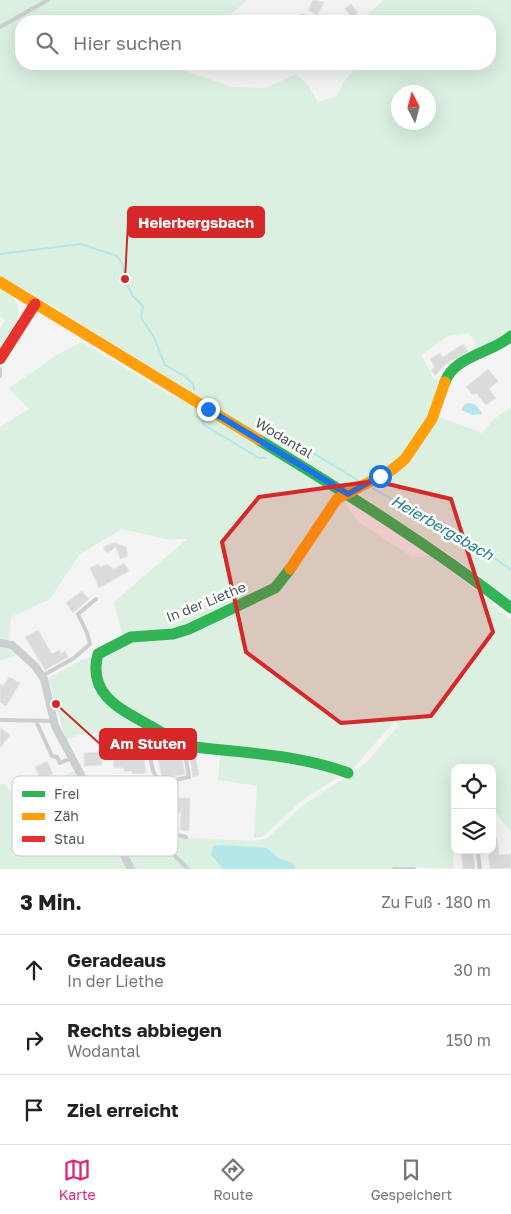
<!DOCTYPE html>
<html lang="de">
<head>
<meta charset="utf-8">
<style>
  :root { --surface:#fff; --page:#f2f2f2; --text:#222; --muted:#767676; --line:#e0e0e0; --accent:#db2777 }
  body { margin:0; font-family:"Golos Text",sans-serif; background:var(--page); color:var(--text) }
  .controls { position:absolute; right:15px; bottom:15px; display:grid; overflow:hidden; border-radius:10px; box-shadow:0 5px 20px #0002 }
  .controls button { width:45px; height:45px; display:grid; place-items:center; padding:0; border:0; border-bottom:1px solid var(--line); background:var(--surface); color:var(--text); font:25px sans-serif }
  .compass { position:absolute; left:391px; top:85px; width:45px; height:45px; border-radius:50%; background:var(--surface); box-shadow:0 5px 20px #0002; rotate:354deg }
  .stop { position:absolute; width:15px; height:15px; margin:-11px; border:4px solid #1a73e8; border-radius:50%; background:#fff }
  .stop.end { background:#1a73e8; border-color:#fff; box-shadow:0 1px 5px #0008 }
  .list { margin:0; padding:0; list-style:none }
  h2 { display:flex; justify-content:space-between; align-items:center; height:65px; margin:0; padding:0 20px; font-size:21px }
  h2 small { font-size:16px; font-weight:400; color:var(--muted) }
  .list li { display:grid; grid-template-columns:32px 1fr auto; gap:15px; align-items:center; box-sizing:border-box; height:70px; padding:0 20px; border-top:1px solid var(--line) }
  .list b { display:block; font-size:19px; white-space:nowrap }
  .list p { margin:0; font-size:16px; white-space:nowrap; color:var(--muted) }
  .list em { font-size:16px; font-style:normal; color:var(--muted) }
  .icon { flex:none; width:28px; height:28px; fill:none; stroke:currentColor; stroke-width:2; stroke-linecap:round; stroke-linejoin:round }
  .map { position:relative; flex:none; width:511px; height:869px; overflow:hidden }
  .search { position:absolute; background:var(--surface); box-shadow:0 5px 20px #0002; left:15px; right:15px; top:15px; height:55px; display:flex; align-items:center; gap:12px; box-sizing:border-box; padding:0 18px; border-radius:20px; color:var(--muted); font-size:19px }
  .sheet { height:275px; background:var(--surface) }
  nav { display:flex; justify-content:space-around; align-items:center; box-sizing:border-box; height:70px; border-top:1px solid var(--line); background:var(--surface); font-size:14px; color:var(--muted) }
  nav a { display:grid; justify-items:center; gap:2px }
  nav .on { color:var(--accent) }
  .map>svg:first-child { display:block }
  .green { fill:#dbf0e1; fill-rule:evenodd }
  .water { fill:#b4e6ea }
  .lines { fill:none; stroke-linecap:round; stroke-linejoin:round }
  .stream { stroke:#b4e6ea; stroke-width:2 }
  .building { fill:#dadcdc; stroke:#e6e6e6 }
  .lane { stroke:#cccfcf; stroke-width:4 }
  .street { stroke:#cccfcf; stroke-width:8 }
  .fast { stroke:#30b455; stroke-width:11 }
  .slow { stroke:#ff9f0a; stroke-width:11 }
  .jam { stroke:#e5322d; stroke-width:11 }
  .route { stroke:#1a73e8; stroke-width:6 }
  .marked { fill:#d62828; fill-opacity:0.2; stroke:#d62828; stroke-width:4; stroke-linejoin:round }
  .labels { text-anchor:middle; stroke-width:5; stroke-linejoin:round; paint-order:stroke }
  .street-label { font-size:14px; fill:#4c585f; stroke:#fff }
  .water-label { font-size:15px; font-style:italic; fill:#177e87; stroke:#fff }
  .key { fill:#fff; stroke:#c9cdcf; stroke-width:1 }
  .key-label { font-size:14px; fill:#4c585f }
  .leader { fill:none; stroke:#d62828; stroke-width:2 }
  .callout-dot { fill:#d62828; stroke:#fff; stroke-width:2 }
  .callout { fill:#d62828; stroke:#d62828; stroke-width:2 }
  .callout-label { font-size:15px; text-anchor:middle; font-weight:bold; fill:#fff }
</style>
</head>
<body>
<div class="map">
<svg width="511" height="869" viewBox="0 0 511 869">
  <rect width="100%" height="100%" fill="#f4f4f4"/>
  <path class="green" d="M0,0h248l-26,21h-201v43h163l-2,6 50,17 34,1 30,-14 12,11 10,17 19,-6 6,-13 15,-19h132v-43h-131l25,-21h127v333l-32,17 -10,-17 -21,3 -27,19 14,25 3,-2 4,3 -7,23 -32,54 -52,32 -69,-44 -9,8 67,41 -67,91 -85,41 -65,11 -9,-36 73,-63h-22l-43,-10 -42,25 -30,45 -39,18 -3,30 8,8 -16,6v-234l29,-18 -20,-21 51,-35 22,-11 93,56 8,-11 -162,-100 -7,12c13,16 -6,36 -14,50v-21l5,-8 -5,-4zM398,92h30v30h-30z
    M511,407v194l-53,-41 -101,-67 37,-23 41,-55 47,18 12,-14z
    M344,500l8,14 8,9 53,34 17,-1 50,37 31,27v212l-14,-18 -5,3v-49h-37l-2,101 -52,-3 -10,3h-201l-25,-26 -4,-8 24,3 69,3 14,-3 36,-34 50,-32 14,-11 31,-36 -4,-4 -42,47 -48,30 -43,39 -8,1 3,-52 -39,-6 2,-27 -40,-10 -76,-50 -6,-34 14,-13 47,-8 108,-44 70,-93z
    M95,656l5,37 57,36 -78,6 -13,5 -18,-62 34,-18z
    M74,771l52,98h-126v-85h5l11,14z
    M111,822l45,10 6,13 24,24h-52z"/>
  <path class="water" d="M470,403l6,2 6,8 -1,1 -8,1 -12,-5 4,-6z
    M222,845l45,3 11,10 15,5 3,6h-73l-12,-14 2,-9z"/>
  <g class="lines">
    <path class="stream" d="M0,254l81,-10 36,12 5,7 3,16 7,16 11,11 -2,12 13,19 11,28 21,12 7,7 1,6
      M202,419l2,6 55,33h6
      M294,450l11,-2 54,33
      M372,488l99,54 40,28"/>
  </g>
  <path class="building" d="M313,0l11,2 -7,13 -9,-5z
    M351,4l7,9 -6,5 -7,-9z
    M303,13l7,8h-16z
    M463,344l5,7 -23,14 -10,11 -4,-6 4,-3 -5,-8 10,-6 3,4z
    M488,369l10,12 -9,8 7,9 -10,7 -10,-12 -3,2 -7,-8z
    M115,543l11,4 2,9 -8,3 -4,-12 -9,6 -4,-5 6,-4z
    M124,563l5,8 -30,17 -9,-20 8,-4 2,3 7,-3 7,5z
    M82,591l7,8 -16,14 -7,-10z
    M38,630l14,24 7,-4 2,4 4,-3 3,6 -23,13 -20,-33z
    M9,677l11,6 -14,23 -6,-4v-18l3,2z
    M0,727l10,8 -10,13z
    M165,745l1,3 4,-1 11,6 4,21 -23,5 -5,-26h-14l3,20 -14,1v-3l-8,1v-4h-10l-1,-17 13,-3z
    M101,752l1,13 -18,1v-13z
    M196,758l3,17 -6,2 -3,-18z
    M47,761l6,13 -12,6 -6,-13z
    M171,798h19l-1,33 -9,-1 1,-17 -10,-1z
    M492,837h5l2,18 12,-1v14l-21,1 -2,-19h4z
    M461,850h12l2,19h-12z"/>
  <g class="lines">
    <path class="lane" d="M0,27l48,-27
      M0,369v7
      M42,676l32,-18 16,-14 -3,-11 -9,-19 18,-15
      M0,720l54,1
      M36,721l16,35 5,1 3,6 11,-5
      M108,745l63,-4
      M184,748l5,29 -29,6 -1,53 4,8 25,25
      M150,756l3,15 7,12
      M105,818l81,19
      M478,854l2,15
      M394,869h20"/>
    <path class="street" d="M0,643l12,2 23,21 9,13 11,47 76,143"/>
    <path class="fast" d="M445,382c9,-26 47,-29 66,-46
      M259,440c87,53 172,106 252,168
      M290,569l-15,19 -86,41 -16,5 -42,3 -33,17c-15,54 51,63 81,91 57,8 115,8 169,28"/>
    <path class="slow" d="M0,282l259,158
      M290,569l47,-70 55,-29 13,-11 27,-40 13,-37"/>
    <path class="jam" d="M0,359l35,-55"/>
  </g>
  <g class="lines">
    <path class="route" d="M208,409l140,85 32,-18"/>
  </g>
  <path class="marked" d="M375,481l76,18 42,133 -62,84 -90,7 -95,-71 -24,-110 37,-45z"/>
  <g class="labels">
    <g class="street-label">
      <text transform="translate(284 438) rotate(31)" y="5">Wodantal</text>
      <text transform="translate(206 602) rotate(-22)" y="5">In der Liethe</text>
    </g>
    <g class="water-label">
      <text transform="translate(442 528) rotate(30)" y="5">Heierbergsbach</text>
    </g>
  </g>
  <rect x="12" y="776" width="166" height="80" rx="8" class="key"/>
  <rect x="22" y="791" width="23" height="6" fill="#30b455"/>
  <rect x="22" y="813" width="23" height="7" fill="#ff9f0a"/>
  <rect x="22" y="836" width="23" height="6" fill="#e5322d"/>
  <g class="key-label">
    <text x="54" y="799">Frei</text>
    <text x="54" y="821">Zäh</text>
    <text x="54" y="844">Stau</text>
  </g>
  <path class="leader" d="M125 279L128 222M56 704L100 744"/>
  <g class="callout-dot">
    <circle cx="125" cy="279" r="5"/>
    <circle cx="56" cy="704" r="5"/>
  </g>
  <g class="callout">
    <rect x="128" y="207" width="136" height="30" rx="5"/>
    <rect x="100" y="729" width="96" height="30" rx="5"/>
  </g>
  <g class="callout-label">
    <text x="196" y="228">Heierbergsbach</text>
    <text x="148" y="749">Am Stuten</text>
  </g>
</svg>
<div class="controls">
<button><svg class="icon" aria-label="locate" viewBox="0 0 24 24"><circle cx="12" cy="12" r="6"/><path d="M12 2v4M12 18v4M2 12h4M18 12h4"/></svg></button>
<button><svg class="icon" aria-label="layers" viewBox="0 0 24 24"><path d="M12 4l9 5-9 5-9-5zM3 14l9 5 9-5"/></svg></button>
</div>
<svg class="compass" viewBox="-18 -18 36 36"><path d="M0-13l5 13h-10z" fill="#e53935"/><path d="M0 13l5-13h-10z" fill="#767676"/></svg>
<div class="stop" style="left:380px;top:476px"></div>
<div class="stop end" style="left:208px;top:409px"></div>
<div class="search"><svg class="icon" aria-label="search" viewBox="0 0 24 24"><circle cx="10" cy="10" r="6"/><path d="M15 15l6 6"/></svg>Hier suchen</div>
</div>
<section class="sheet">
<h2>3 Min.<small>Zu Fuß · 180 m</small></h2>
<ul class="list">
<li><svg class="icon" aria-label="ahead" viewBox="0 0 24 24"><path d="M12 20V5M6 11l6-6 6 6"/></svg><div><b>Geradeaus</b><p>In der Liethe</p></div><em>30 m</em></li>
<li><svg class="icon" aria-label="right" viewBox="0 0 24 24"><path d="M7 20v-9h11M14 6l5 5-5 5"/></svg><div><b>Rechts abbiegen</b><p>Wodantal</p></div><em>150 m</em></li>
<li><svg class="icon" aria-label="arrive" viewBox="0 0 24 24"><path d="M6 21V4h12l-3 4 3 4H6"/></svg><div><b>Ziel erreicht</b></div></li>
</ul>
</section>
<nav>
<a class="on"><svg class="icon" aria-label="map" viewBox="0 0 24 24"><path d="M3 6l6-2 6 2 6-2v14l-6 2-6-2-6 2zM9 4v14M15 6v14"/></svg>Karte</a>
<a><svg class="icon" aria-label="directions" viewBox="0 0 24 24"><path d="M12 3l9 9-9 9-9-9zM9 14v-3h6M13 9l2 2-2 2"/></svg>Route</a>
<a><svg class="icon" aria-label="saved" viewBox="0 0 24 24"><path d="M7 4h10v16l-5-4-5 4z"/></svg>Gespeichert</a>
</nav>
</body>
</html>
